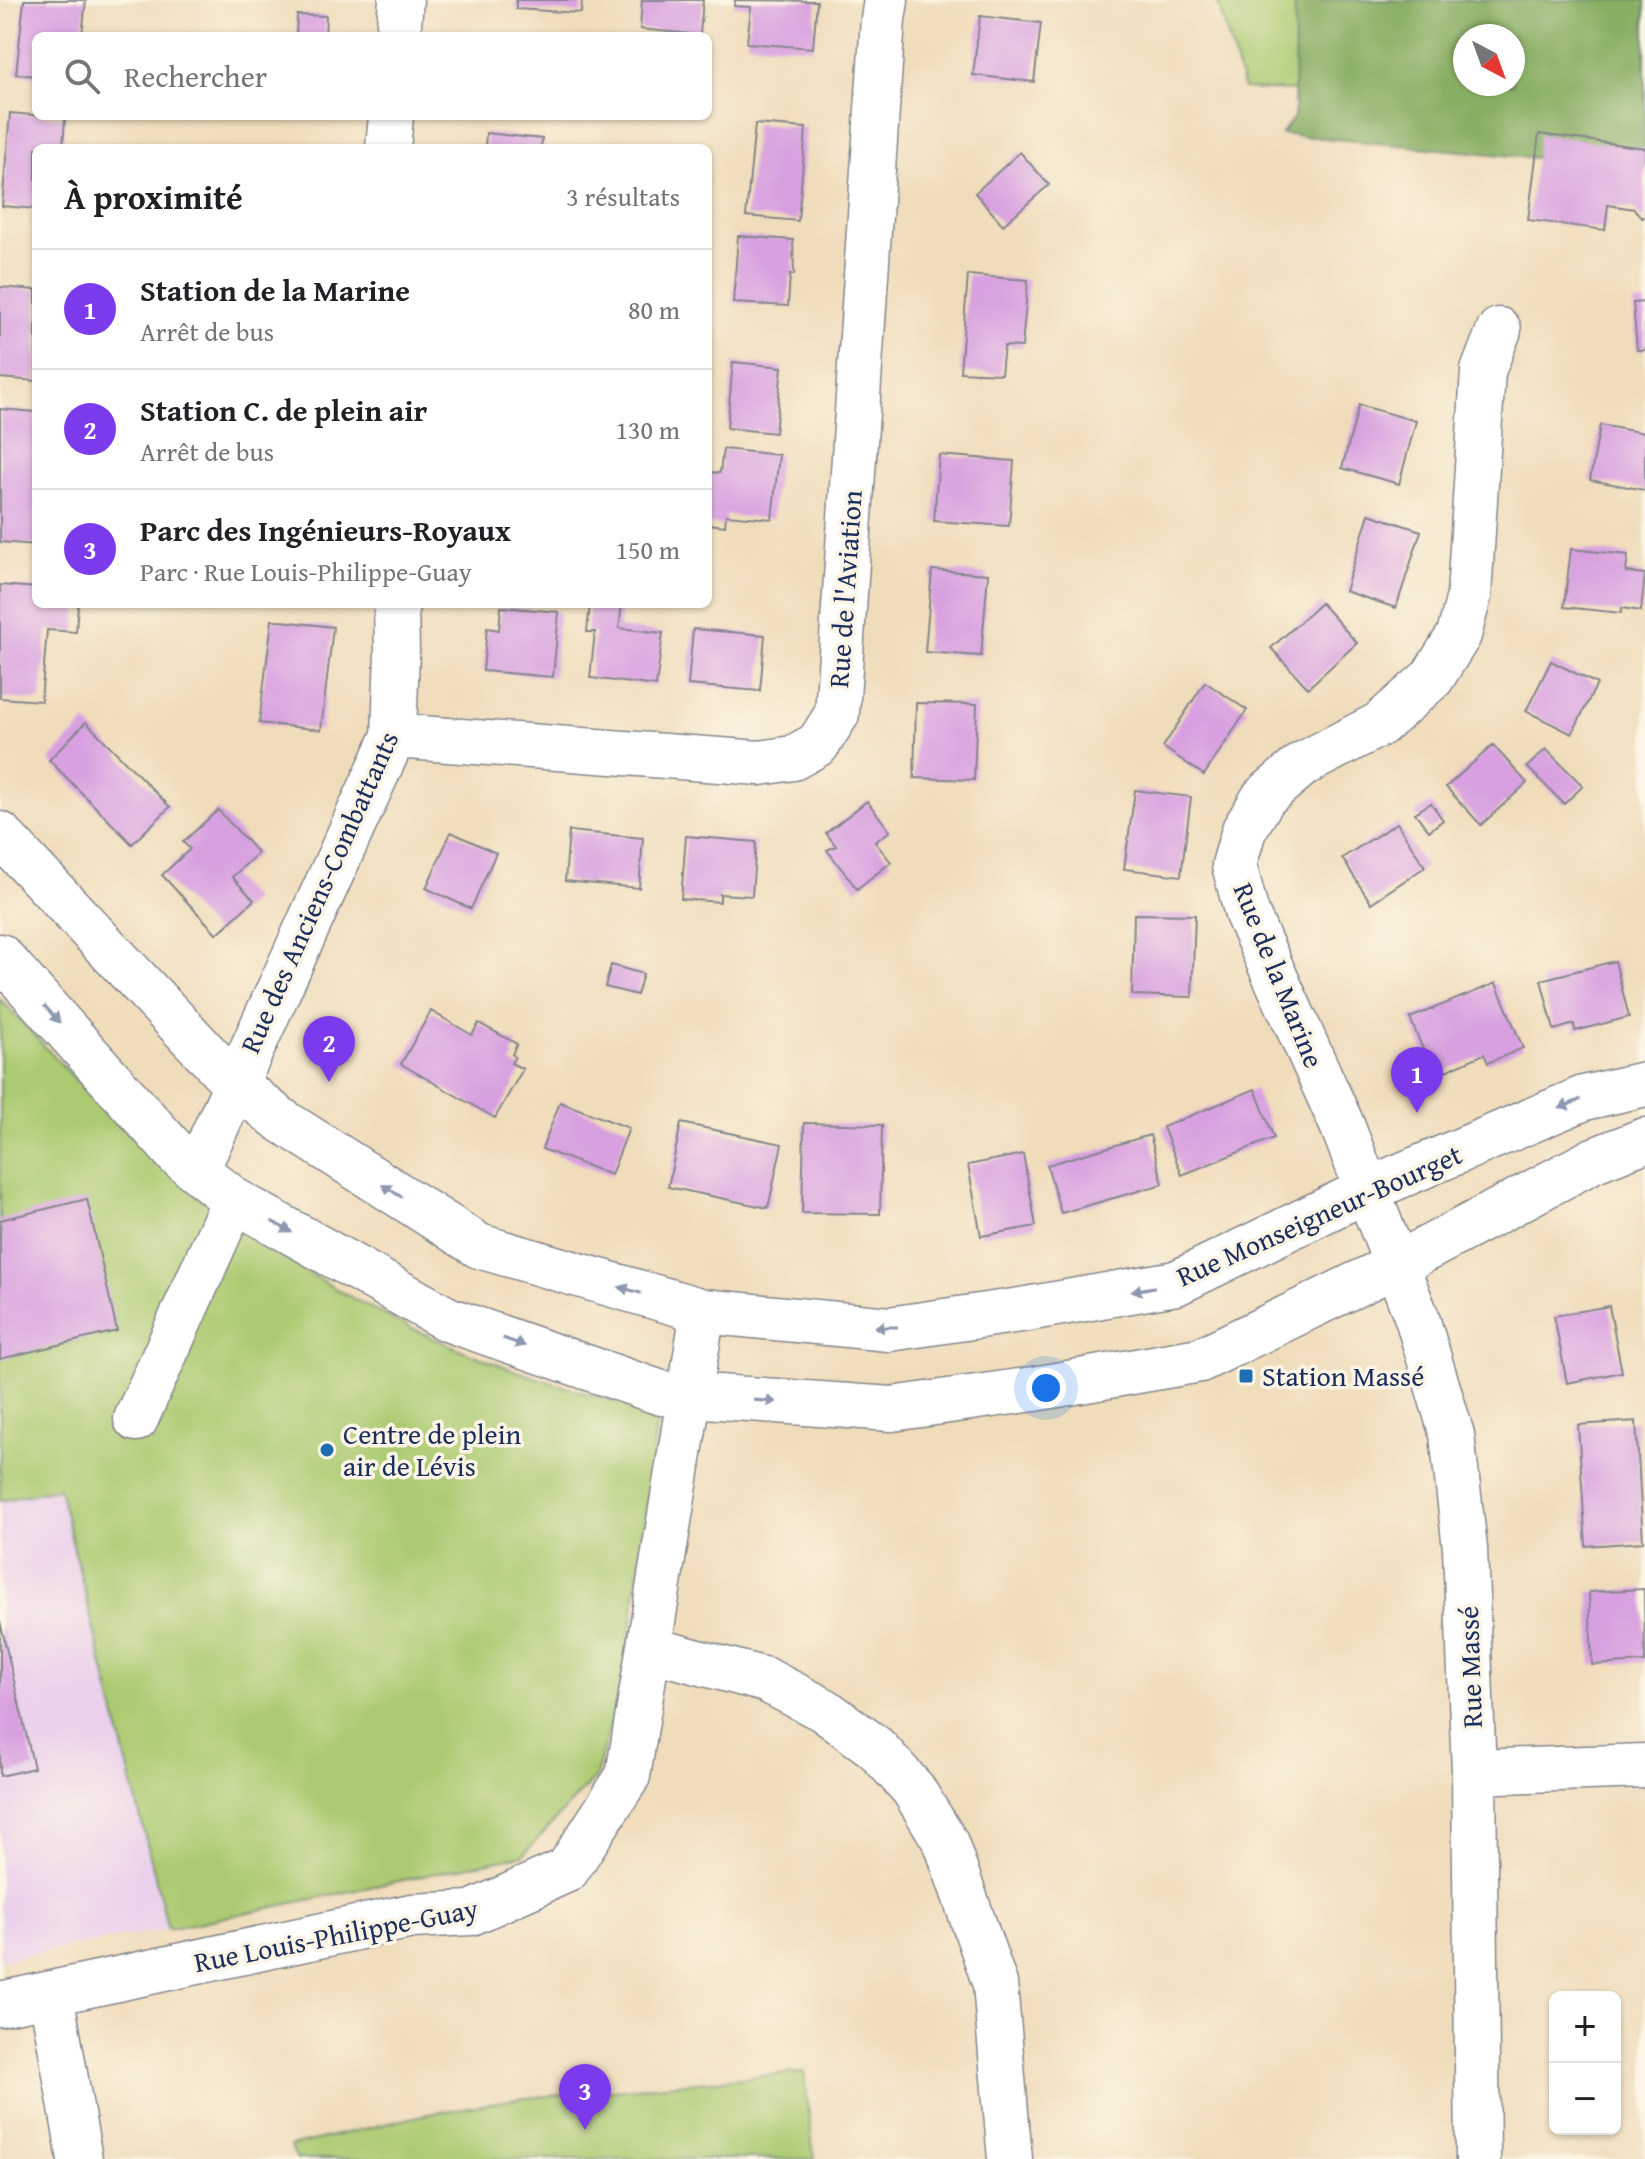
<!DOCTYPE html>
<html lang="fr">
<head>
<meta charset="utf-8">
<style>
  :root { --surface:#fff; --page:#f2f2f2; --text:#202124; --muted:#757577; --line:#e0e0e0; --accent:#7c3aed }
  body { margin:0; font-family:"Gentium Book Plus",serif; background:var(--page); color:var(--text) }
  .controls { position:absolute; right:24px; bottom:24px; display:grid; overflow:hidden; border-radius:12px; box-shadow:0 2px 6px #0004 }
  .controls button { width:72px; height:72px; display:grid; place-items:center; padding:0; border:0; border-bottom:2px solid var(--line); background:var(--surface); color:var(--text); font:40px sans-serif }
  .compass { position:absolute; left:1453px; top:24px; width:72px; height:72px; border-radius:50%; background:var(--surface); box-shadow:0 2px 6px #0004; rotate:139deg }
  .you { position:absolute; left:1046px; top:1388px; width:28px; height:28px; margin:-20px; border:6px solid #fff; border-radius:50%; background:#1a73e8; box-shadow:0 0 0 12px #1a73e833 }
  .badge { display:grid; place-items:center; width:52px; height:52px; border-radius:50%; background:var(--accent); color:#fff; font-size:26px; font-weight:700 }
  .pin { position:absolute; translate:-50% -66px; filter:drop-shadow(0 2px 4px #0008) }
  .pin::after { content:''; position:absolute; top:42px; width:28px; height:24px; background:inherit; clip-path:polygon(0 0,100% 0,50% 100%) }
  .list { margin:0; padding:0; list-style:none }
  h2 { display:flex; justify-content:space-between; align-items:center; height:104px; margin:0; padding:0 32px; font-size:34px }
  h2 small { font-size:26px; font-weight:400; color:var(--muted) }
  .list li { display:grid; grid-template-columns:52px 1fr auto; gap:24px; align-items:center; box-sizing:border-box; height:120px; padding:0 32px; border-top:2px solid var(--line) }
  .list b { display:block; font-size:30px; white-space:nowrap }
  .list p { margin:0; font-size:26px; white-space:nowrap; color:var(--muted) }
  .list em { font-size:26px; font-style:normal; color:var(--muted) }
  .icon { flex:none; width:44px; height:44px; fill:none; stroke:currentColor; stroke-width:2; stroke-linecap:round; stroke-linejoin:round }
  .map { position:relative; flex:none; width:1645px; height:2159px; overflow:hidden }
  .search { position:absolute; background:var(--surface); box-shadow:0 2px 6px #0004; left:32px; top:32px; width:680px; height:88px; display:flex; align-items:center; gap:20px; box-sizing:border-box; padding:0 28px; border-radius:12px; color:var(--muted); font-size:30px }
  .panel { position:absolute; background:var(--surface); box-shadow:0 2px 6px #0004; left:32px; top:144px; width:680px; height:464px; border-radius:12px }
  .map>svg:first-child { display:block }
  .built { fill:#ebd1eb }
  .green { fill:#abca71; stroke:#637c68; stroke-width:2; fill-rule:evenodd }
  .forest { fill:#88ae63; stroke:#526e60; stroke-width:2; fill-rule:evenodd }
  .building { fill:#d8a0e0 }
  .lines { fill:none; stroke-linecap:round; stroke-linejoin:round }
  .minor-casing { stroke:#85868c; stroke-width:47 }
  .minor { stroke:#fff; stroke-width:44 }
  .oneway { fill:#8d97ae }
  .poi-dot { fill:#1f6fb2; stroke:#fcf5e5; stroke-width:3 }
  .labels { text-anchor:middle; stroke-width:7; stroke-linejoin:round; paint-order:stroke }
  .street-label { font-size:28px; fill:#1b2f5e; stroke:#fcf5e5 }
  .poi-label { font-size:28px; fill:#1b2f5e; stroke:#fcf5e5; text-anchor:start }
</style>
</head>
<body>
<div class="map">
<svg width="1645" height="2159" viewBox="0 0 1645 2159">
  <rect width="100%" height="100%" fill="#fcf5e5"/>
  <filter id="ink" filterUnits="userSpaceOnUse"><feTurbulence type="fractalNoise" baseFrequency=".0125" numOctaves="2"/><feDisplacementMap in="SourceGraphic" scale="16" xChannelSelector="R" yChannelSelector="G"/><feConvolveMatrix kernelMatrix="1 2 1 2 8 2 1 2 1" color-interpolation-filters="sRGB"/></filter>
  <filter id="wash" filterUnits="userSpaceOnUse"><feTurbulence type="fractalNoise" baseFrequency=".006" numOctaves="4" result="noise"/><feDisplacementMap in="SourceGraphic" scale="32" xChannelSelector="R" yChannelSelector="G"/><feGaussianBlur stdDeviation="1.8" result="paint"/><feColorMatrix in="noise" values="0 0 0 0 0 0 0 0 0 0 0 0 0 0 0 0 0 1.4 0 .05"/><feComposite in="paint" operator="in"/></filter>
  <g filter="url(#wash)">
    <rect width="100%" height="100%" fill="#efdcba"/>
    <path class="built" d="M59,1487l109,442 -168,31v-459z"/>
    <path class="green" d="M1217,0h428v103l-401,-14zM1465,36h48v48h-48z
      M0,999c61,64 119,131 187,189 17,14 36,26 54,39 55,40 115,76 177,104 76,36 158,61 240,82l-32,254 -30,109 -73,79 -355,74 -109,-441 -59,13z
      M804,2072l10,87h-517l-7,-13 138,-32 88,-15z"/>
    <path class="forest" d="M1295,0h350v166l-3,2 -361,-34 13,-17zM1465,36h48v48h-48z"/>
    <g id="blocks">
      <path class="building" d="M24,0h62l-4,36h-46v40l-20,-2z
        M516,0h66l-1,13 -65,-4z
        M642,0h61l-3,35 -60,-6z
        M735,0l82,1 -4,47 -66,-5 4,-36 -17,-1z
        M297,15l29,1 -1,20h-29z
        M980,16l61,7 -7,59 -61,-7z
        M10,113l55,5 -2,30h-27v61l-34,-3z
        M755,124l51,4 -8,93 -52,-5z
        M486,133l56,6 -1,9h-56z
        M1539,134l106,14v69l-3,1 -8,-9 -26,-4 -3,25 -77,-10z
        M1020,152l29,33 -46,40 -28,-32z
        M738,236l55,4 1,35h-4l-2,31 -55,-3z
        M968,275l60,5 -6,67 -18,-1 -3,28 -41,-2z
        M0,287l36,3v91l-36,-3z
        M1645,302v48h-8l-4,-47z
        M733,362l49,5 -7,66 -48,-5z
        M1359,405l57,16 -17,63 -57,-16z
        M0,409l36,3v133l-36,-3z
        M1600,425l45,8v57l-55,-10z
        M723,449l56,6 -7,64 -46,-4 -1,11 -17,-2v-52l12,1z
        M939,455l75,6 -5,65 -75,-5z
        M1369,514l52,17 -25,77 -51,-17z
        M1571,549l57,6 -2,17 19,2 -4,37 -19,-3 -1,5 -57,-6z
        M932,570l56,4 -7,82 -56,-4z
        M0,585l36,3v16h42l-2,28 -29,-2 -6,71 -41,-3z
        M1321,603l36,40 -49,45 -37,-40z
        M590,604h32l-3,24 44,5 -7,53 -66,-8 5,-46h-8z
        M501,607l58,5 -6,65 -70,-6 4,-43 12,2z
        M272,620l61,7 -12,103 -62,-7z
        M693,629l72,6 -5,56 -72,-6z
        M1551,661l46,23 -25,50 -46,-23z
        M1205,682l42,28 -43,65 -41,-28z
        M916,703l61,1 -3,76 -60,-2z
        M86,722l84,85 -38,37 -83,-84z
        M1493,745l34,38 -46,42 -35,-38z
        M1546,749l37,37 -19,18 -37,-37z
        M1135,790l56,7 -10,79 -57,-7z
        M867,801l23,30 -15,11 16,20 -34,27 -30,-39 9,-4 -10,-13z
        M1431,803l12,17 -14,11 -14,-18z
        M218,810l40,43 -26,24 22,23 -37,34 -55,-59 28,-26 -7,-7z
        M1397,823l28,44 -54,36 -29,-45z
        M569,831l74,7 -4,50 -74,-7z
        M451,832l45,21 -25,56 -45,-21z
        M686,836l70,6 -4,54 -32,-2v8l-39,-3z
        M1134,914l61,1 -3,82 -60,-2z
        M1615,961l14,56 -54,14 -1,-7 -20,6 -13,-50z
        M611,965l32,9 -6,21 -32,-8z
        M1496,983l27,65 -35,15 -4,-9 -50,22 -24,-58z
        M431,1011l41,24 7,-12 38,21 -5,10 3,3 -4,6 12,6 -28,49 -94,-54z
        M1255,1089l19,49 -92,37 -19,-48z
        M560,1102l69,26 -18,47 -69,-26z
        M681,1123l101,21 -14,64 -100,-21z
        M804,1123l78,2 -2,89 -78,-1z
        M1150,1135l13,49 -102,29 -14,-48z
        M1023,1154l13,72 -55,10 -13,-71z
        M87,1199l30,132 -117,28v-139z
        M1609,1306l13,66 -55,11 -13,-67z
        M1636,1421l7,121 -57,4 -8,-121z
        M1644,1589l1,73 -53,3 -3,-73z
        M0,1621l34,147 -34,8z"/>
    </g>
  </g>
  <g filter="url(#ink)">
    <use href="#blocks" fill-opacity="0" stroke="#85868c" stroke-width="2"/>
    <g class="lines">
      <g class="minor-casing">
        <path id="minor" d="M398,36l3,-36
          M388,148l3,-32
          M394,736l366,27 33,-5 25,-14 19,-30 46,-695 3,-19
          M0,834l235,250 46,36 198,126 224,65 186,18 132,-19 155,-27 191,-93 217,-92 61,-14
          M0,956l178,199 56,45 213,119 214,74 231,16 142,-20 166,-29 196,-95 198,-105 51,-20
          M197,1170l197,-434 3,-85 -1,-47
          M136,1419l98,-219
          M649,1649l117,31 58,30 52,38 37,41 33,54 49,141 15,175
          M1474,1772l171,-6
          M51,1994l29,165
          M0,2004l412,-88 59,-3 96,-43 61,-94 75,-465
          M1478,2159l-4,-387 -9,-224 -13,-113 -35,-117 -75,-193 -95,-211 -13,-49 10,-35 20,-33 39,-33 77,-40 52,-46 27,-43 10,-39 14,-225 16,-41"/>
      </g>
      <use href="#minor" class="minor"/>
    </g>
    <defs><path id="oneway-solid" d="M-6-.8H1V-3.2L6.5 0L1 3.2V.8H-6Z" transform="scale(2)"/></defs>
    <g class="oneway">
      <use href="#oneway-solid" transform="translate(52 1014) rotate(48)"/>
      <use href="#oneway-solid" transform="translate(1570 1104) rotate(157)"/>
      <use href="#oneway-solid" transform="translate(392 1191) rotate(-148)"/>
      <use href="#oneway-solid" transform="translate(282 1227) rotate(29)"/>
      <use href="#oneway-solid" transform="translate(1143 1289) rotate(170)"/>
      <use href="#oneway-solid" transform="translate(630 1290) rotate(-164)"/>
      <use href="#oneway-solid" transform="translate(886 1327) rotate(180)"/>
      <use href="#oneway-solid" transform="translate(514 1342) rotate(19)"/>
      <use href="#oneway-solid" transform="translate(765 1401) rotate(4)"/>
    </g>
  </g>
  <g class="poi-dot">
    <rect x="1238" y="1368" width="16" height="16" rx="4"/>
    <circle cx="327" cy="1450" r="8"/>
  </g>
  <g class="labels">
    <g class="street-label">
      <text transform="translate(845 589) rotate(-86)" y="10">Rue de l'Aviation</text>
      <text transform="translate(319 892) rotate(-66)" y="10">Rue des Anciens-Combattants</text>
      <text transform="translate(1279 975) rotate(68)" y="10">Rue de la Marine</text>
      <text transform="translate(1319 1215) rotate(-24)" y="10">Rue Monseigneur-Bourget</text>
      <text transform="translate(1470 1667) rotate(-92)" y="10">Rue Massé</text>
      <text transform="translate(336 1935) rotate(-11)" y="10">Rue Louis-Philippe-Guay</text>
    </g>
    <g class="poi-label">
      <text x="1262" y="1386">Station Massé</text>
      <text x="343" y="1444">Centre de plein<tspan x="343" dy="32">air de Lévis</tspan></text>
    </g>
  </g>
</svg>
<div class="controls">
<button>+</button>
<button>−</button>
</div>
<svg class="compass" viewBox="-18 -18 36 36"><path d="M0-13l5 13h-10z" fill="#e53935"/><path d="M0 13l5-13h-10z" fill="#757577"/></svg>
<div class="you"></div>
<div class="pin badge" style="left:1417px;top:1113px">1</div>
<div class="pin badge" style="left:329px;top:1082px">2</div>
<div class="pin badge" style="left:585px;top:2130px">3</div>
<div class="search"><svg class="icon" aria-label="search" viewBox="0 0 24 24"><circle cx="10" cy="10" r="6"/><path d="M15 15l6 6"/></svg>Rechercher</div>
<section class="panel">
<h2>À proximité<small>3 résultats</small></h2>
<ul class="list">
<li><span class="badge">1</span><div><b>Station de la Marine</b><p>Arrêt de bus</p></div><em>80 m</em></li>
<li><span class="badge">2</span><div><b>Station C. de plein air</b><p>Arrêt de bus</p></div><em>130 m</em></li>
<li><span class="badge">3</span><div><b>Parc des Ingénieurs-Royaux</b><p>Parc · Rue Louis-Philippe-Guay</p></div><em>150 m</em></li>
</ul>
</section>
</div>
</body>
</html>
